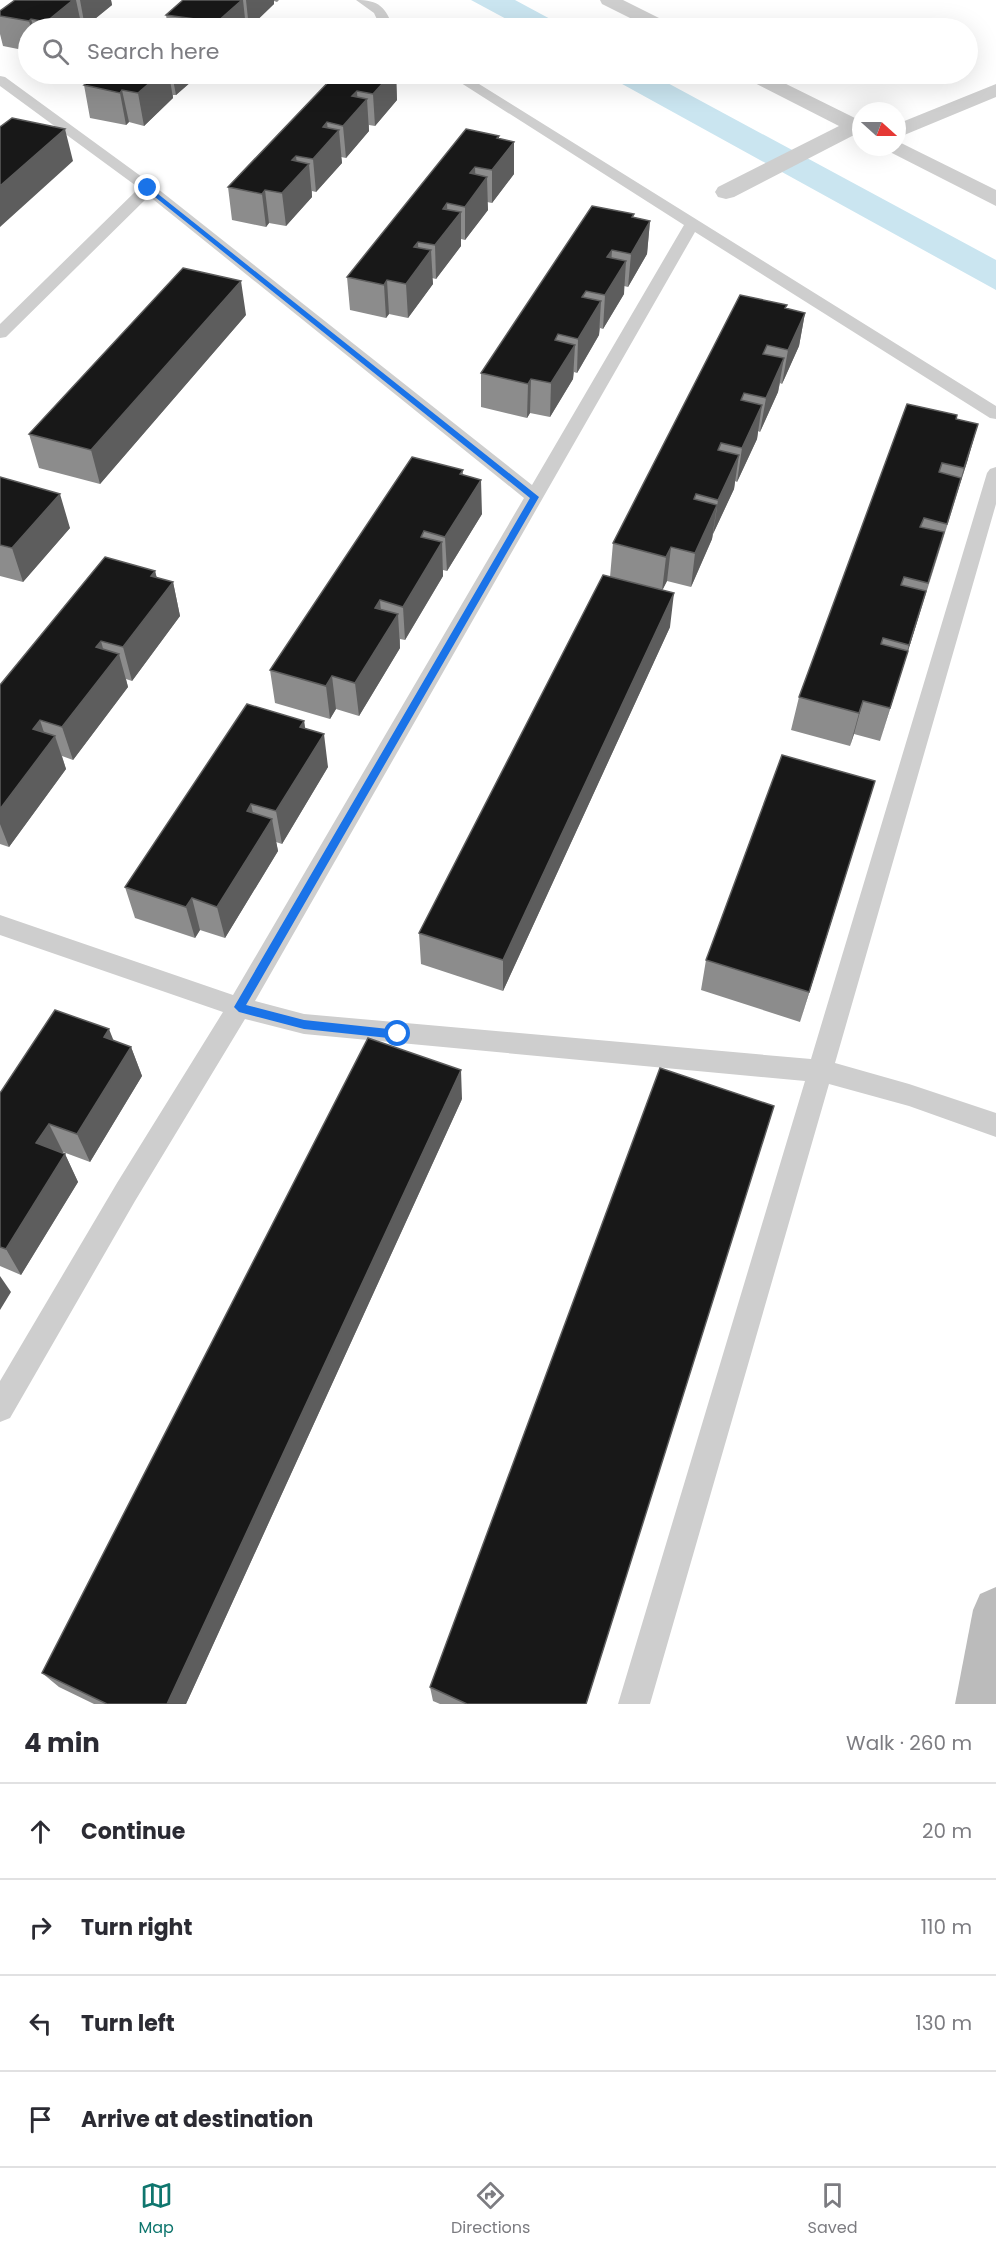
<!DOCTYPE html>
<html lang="en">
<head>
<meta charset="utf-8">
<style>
  :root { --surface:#fff; --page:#f7f7f7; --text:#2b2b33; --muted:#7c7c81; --line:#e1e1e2; --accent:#0f766e }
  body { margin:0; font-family:Poppins,sans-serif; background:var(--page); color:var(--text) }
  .compass { position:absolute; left:852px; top:102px; width:54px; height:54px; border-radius:50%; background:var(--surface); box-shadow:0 6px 24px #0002; rotate:111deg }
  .stop { position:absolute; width:18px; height:18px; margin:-14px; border:4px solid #1a73e8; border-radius:50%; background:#fff }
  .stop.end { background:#1a73e8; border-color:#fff; box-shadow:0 2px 6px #0008 }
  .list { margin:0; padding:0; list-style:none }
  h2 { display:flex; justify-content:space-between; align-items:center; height:78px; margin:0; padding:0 24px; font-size:26px }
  h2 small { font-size:20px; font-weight:400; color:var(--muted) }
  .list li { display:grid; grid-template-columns:39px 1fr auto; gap:18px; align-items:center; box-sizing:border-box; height:96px; padding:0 24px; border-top:2px solid var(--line) }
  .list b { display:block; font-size:22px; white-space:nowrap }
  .list em { font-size:20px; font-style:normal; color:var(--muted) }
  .icon { flex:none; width:33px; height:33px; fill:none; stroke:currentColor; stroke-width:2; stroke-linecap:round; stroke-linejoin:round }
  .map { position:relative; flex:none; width:996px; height:1704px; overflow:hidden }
  .search { position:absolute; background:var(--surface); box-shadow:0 6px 24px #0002; left:18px; right:18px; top:18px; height:66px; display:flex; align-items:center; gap:15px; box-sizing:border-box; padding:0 21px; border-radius:33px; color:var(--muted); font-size:22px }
  .sheet { height:462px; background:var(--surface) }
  nav { display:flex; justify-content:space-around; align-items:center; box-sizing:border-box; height:84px; border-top:2px solid var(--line); background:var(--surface); font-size:16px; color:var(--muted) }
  nav a { display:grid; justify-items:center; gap:3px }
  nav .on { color:var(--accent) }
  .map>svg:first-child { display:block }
  .water { fill:#cae5f0 }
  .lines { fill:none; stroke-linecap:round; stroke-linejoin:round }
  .lane { fill:#cecece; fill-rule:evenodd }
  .street { fill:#cecece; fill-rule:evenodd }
  .secondary { fill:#bbb; fill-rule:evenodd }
  .wall { fill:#8c8c8c }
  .shaded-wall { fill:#5d5d5d }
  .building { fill:#181818; stroke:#5d5d5d; stroke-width:1.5 }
  .route { fill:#1a73e8 }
</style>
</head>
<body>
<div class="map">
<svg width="996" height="1704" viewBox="0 0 996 1704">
  <rect width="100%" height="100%" fill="#fff"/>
  <path class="water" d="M471,0h44l52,28h-44z
    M604,74h47l345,186v30z"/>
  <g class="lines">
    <path class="lane" d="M356,0c23,0 30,7 37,28h-12l-7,-15z
      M447,74h16l533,332v13l-6,-1 -295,-186 -440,769 49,13 507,45 176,-586 3,-4 6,-2v37l-161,559 74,21 87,29v24l-87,-31 -80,-22 -179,620h-32l187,-623 -501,-47 -59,-15 -110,182 -125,217 -10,4v-41l117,-198 106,-171 -223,-77v-20l233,80 291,-497 -375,-302 -143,141 -6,1v-14l139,-136 -139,-102v-10l5,1 148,108 379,300 152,-260z"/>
    <path class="street" d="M600,0h23l48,24 3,4h-24l-48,-24z
      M742,74h24l95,47v14l-5,-1 -122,63 -8,2 -8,-2 -3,-5 3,-5 121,-61 -94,-48z
      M996,84v13l-99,41v-14z
      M897,141l99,49v16l-108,-55 -4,-4h13z"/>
    <path class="secondary" d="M996,1587v117h-41l18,-94 7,-16z"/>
  </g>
  <path class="wall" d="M15,0h96l1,5 -27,22 -3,-1v2h-54v23l-25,-5 -3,-12v-23z
    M183,0h96l-2,2 -3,-1v3l-25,24 -3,-1v1h-78l-2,-13z
    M97,74h103l-24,21h-3v3l-29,28 -15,-4 -3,3 -36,-7 -6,-33z
    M336,74h60l1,26 -22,26 -6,-1v6l-23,27 -5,-1 1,6 -26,29 -4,-1v6l-26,29 -17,-3 -3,4 -34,-7 -4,-33z
    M499,136v3l15,35 -22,29 -5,-1 1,8 -23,30 -4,-1v7l-25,33 -4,-1 1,6 -25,34 -19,-4 -3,4 -36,-8 -3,-33z
    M633,217l17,4 -3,33 -19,33 -4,-1v8l-21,35 -3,-1 -1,7 -22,38 -3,-1 -1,7 -23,38 -20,-4 -3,5 -46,-11v-34z
    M786,309l19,4 -6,33 -17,38 -2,-1 -2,9 -18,40 -2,-1 -1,8 -20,43 -2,-1 -1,8 -21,45 -1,5 -21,48 -24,-6 -5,9 8,37 -167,364 -82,-27 -2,-31 191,-356 3,-34z
    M246,315l-146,169 -61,-16 -10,-34z
    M956,419l12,40 -88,282 -26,-7 -4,12 -59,-16 8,-33z
    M463,470v5l19,39 -35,57 -4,-1v6l-38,64 -5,-1v9l-41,68 -23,-7 -6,10 -55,-16 -5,-33z
    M0,477l70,51 -47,54 -23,-6z
    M155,571l2,7 16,4 7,34 -48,65 -6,-2 2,8 -55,73 -11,-4 4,13 -57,78 -9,-3v-159z
    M304,721l1,7 23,39 -46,77 -6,-2 2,9 -53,87 -25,-8 -5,8 -60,-20 -10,-31z
    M865,813l-65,209 -99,-32 5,-30z
    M114,1041l17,6 11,29 -52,86 -27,-10 -1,1 3,1 13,28 -57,93 -21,-9v-173z
    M462,1099l-276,605h-92l-35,-17 -17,-14z
    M774,1106l-188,598h-146l-7,-3 -3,-14z"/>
  <path class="shaded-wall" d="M73,0h3l6,28h-35l-1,-6z
    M80,0h31l1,5 -27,22z
    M242,0h1l3,28h-28l-1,-6z
    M246,0h28v4l-25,24z
    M31,19l3,9h-3l-2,-7z
    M160,74h9l4,24 -29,28 -6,-33z
    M172,74h28l-24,21z
    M391,74h5l1,26 -22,26 -2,-32z
    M122,90l7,32 -3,3 -6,-32z
    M357,91l1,18 9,-10 2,32 -23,27 -3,-32 9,-30z
    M327,122l2,19 10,-11 3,33 -26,29 -3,-33 10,-32z
    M65,129l8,32 -73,66v-41z
    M499,136v25l15,-19v32l-22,29v-33l5,-32z
    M296,156l2,19 11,-11 3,33 -26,29 -4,-33 10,-33z
    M475,167l1,25 11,-15 1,33 -23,30v-33l5,-34z
    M265,190l4,33 -3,4 -4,-33z
    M447,203l1,26 13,-17v34l-25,33 -1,-34 8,-36z
    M650,221l-3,33 -19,33 3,-33z
    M418,242l1,25 12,-17 2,34 -25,34 -2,-34 8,-37z
    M612,250l-2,33 -3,-26z
    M626,261l-2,33 -21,35 2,-34z
    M387,280l2,34 -3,4 -2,-33z
    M241,281l5,34 -146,169 -9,-34z
    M601,301l-2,34 -22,38 1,-34z
    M805,313l-6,33 -17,38 6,-34z
    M575,345l-2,34 -23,38 1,-34z
    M784,358l-6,34 -18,40 6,-34z
    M531,379l-1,34 -3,5 1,-34z
    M762,405l-5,34 -20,43 5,-34z
    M978,424l-10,35 -14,43 10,-34z
    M739,455l-5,34 -21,45 5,-34z
    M481,480l1,34 -35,57 -2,-34z
    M60,494l10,34 -47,54 -11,-34z
    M717,505l-5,34 -21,48 4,-34z
    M442,542l1,34 -38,64 -2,-33z
    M671,547l-4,34 -5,10 4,-34z
    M155,571l6,26 12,-15 7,34 -48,65 -9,-34 28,-71z
    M926,591l-10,34 -36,116 29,-96z
    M674,593l-4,34 -167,364v-31z
    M380,600l3,34 -8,-26z
    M398,614l2,34 -41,68 -4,-33z
    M101,641l7,26 11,-13 9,33 -55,73 -11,-33 34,-80z
    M332,676l4,33 -6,10 -4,-33z
    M863,701l-9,33 -4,12 9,-33z
    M40,720l8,25 7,-9 11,33 -57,78 -9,-23v-15l33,-80z
    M304,721l5,33 -9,-27z
    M324,734l4,33 -46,77 -6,-33z
    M875,781l-10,32 -65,209 9,-30z
    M251,804l7,32 -11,-25z
    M272,819l6,32 -53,87 -8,-31z
    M192,898l8,32 -5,8 -9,-31z
    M109,1029l12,30 -17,-22z
    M131,1047l11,29 -52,86 -13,-28z
    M461,1070l1,29 -276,605h-19z
    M49,1124l14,28 -12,19 -15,-28z
    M65,1154l13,28 -57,93 -15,-26z
    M0,1276l11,16 -11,18z"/>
  <path class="building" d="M15,0h58l-27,22 -15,-3 -2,2 -29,-5v-5z
    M183,0h59l-25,22 -51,-7z
    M97,74h63l-22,19 -16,-3 -2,3 -36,-8z
    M336,74h55l-18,20 -16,-3 -5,5 15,3 -24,27 -16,-4 -4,5 16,3 -26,29 -17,-3 -4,4 17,4 -27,29 -17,-3 -3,4 -34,-7z
    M12,118l53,11 -65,57v-59z
    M466,129l33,7 -2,2 17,4 -22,28 -17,-3 -5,6 17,4 -22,30 -18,-4 -4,6 18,3 -26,33 -17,-3 -4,5 17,3 -25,34 -19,-4 -3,5 -37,-8z
    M592,206l42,8 -2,3 18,4 -19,33 -19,-4 -5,7 19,4 -21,34 -19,-4 -4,6 19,4 -23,38 -20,-5 -3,6 20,5 -24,38 -20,-4 -3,5 -47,-11z
    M183,268l58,13 -150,169 -62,-16z
    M740,295l47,10 -2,3 20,5 -17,37 -21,-5 -4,9 21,4 -18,40 -22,-5 -3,7 21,5 -20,43 -21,-5 -3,7 21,5 -21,45 -22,-6 -2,5 23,6 -22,48 -24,-6 -5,10 -53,-14z
    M907,404l50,11 -1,4 22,5 -14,44 -22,-5 -3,9 22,6 -14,46 -23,-6 -4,9 24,5 -16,51 -24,-6 -3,8 25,6 -17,54 -26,-7 -2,6 27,7 -18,57 -27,-7 -4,12 -60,-16z
    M412,457l51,13 -3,4 21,6 -36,57 -21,-6 -3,6 21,5 -39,65 -23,-7 -5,8 23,6 -43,69 -23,-7 -6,10 -56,-16z
    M0,477l60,17 -48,54 -12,-3z
    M105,557l50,14 -4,5 22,6 -50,65 -22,-6 -5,6 23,7 -57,73 -22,-7 -7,9 22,7 -55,73v-124z
    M603,575l71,18 -171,367 -84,-27z
    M247,704l57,17 -4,6 24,7 -48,77 -25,-7 -4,7 25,8 -55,88 -25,-9 -6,9 -61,-20z
    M782,755l93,26 -66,211 -103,-32z
    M55,1010l54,19 -5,8 27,10 -54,87 -28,-10 -13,19 29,11 -59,95 -6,-2v-154z
    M368,1038l93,32 -294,634h-60l-65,-31z
    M660,1068l114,38 -188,598h-119l-37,-17z"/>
  <path class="route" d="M148,186l391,311 -293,508 58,15 94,10 6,4 -6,5 -94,-10 -65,-17 -5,-5 296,-509 -385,-309z"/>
</svg>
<svg class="compass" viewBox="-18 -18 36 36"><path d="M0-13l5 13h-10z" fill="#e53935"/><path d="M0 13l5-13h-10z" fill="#7c7c81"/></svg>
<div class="stop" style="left:398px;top:1034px"></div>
<div class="stop end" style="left:148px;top:188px"></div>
<div class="search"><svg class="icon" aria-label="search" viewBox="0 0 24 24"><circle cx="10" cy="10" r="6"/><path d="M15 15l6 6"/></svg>Search here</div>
</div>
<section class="sheet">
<h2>4 min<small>Walk · 260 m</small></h2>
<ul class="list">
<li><svg class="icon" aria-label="ahead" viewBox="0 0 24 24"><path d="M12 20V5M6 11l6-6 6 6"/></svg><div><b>Continue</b></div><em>20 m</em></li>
<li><svg class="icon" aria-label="right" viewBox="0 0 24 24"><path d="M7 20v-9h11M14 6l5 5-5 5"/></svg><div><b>Turn right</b></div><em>110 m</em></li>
<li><svg class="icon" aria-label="left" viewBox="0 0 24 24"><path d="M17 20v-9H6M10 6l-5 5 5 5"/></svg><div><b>Turn left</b></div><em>130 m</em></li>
<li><svg class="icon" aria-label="arrive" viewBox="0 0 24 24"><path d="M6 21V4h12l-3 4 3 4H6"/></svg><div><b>Arrive at destination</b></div></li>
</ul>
</section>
<nav>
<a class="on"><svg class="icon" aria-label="map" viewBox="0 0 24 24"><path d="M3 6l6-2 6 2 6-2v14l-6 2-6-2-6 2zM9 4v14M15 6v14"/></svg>Map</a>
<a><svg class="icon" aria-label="directions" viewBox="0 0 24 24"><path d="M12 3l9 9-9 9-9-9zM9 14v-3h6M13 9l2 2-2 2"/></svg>Directions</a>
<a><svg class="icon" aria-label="saved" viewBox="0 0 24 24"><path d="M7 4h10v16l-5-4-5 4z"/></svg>Saved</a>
</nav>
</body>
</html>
